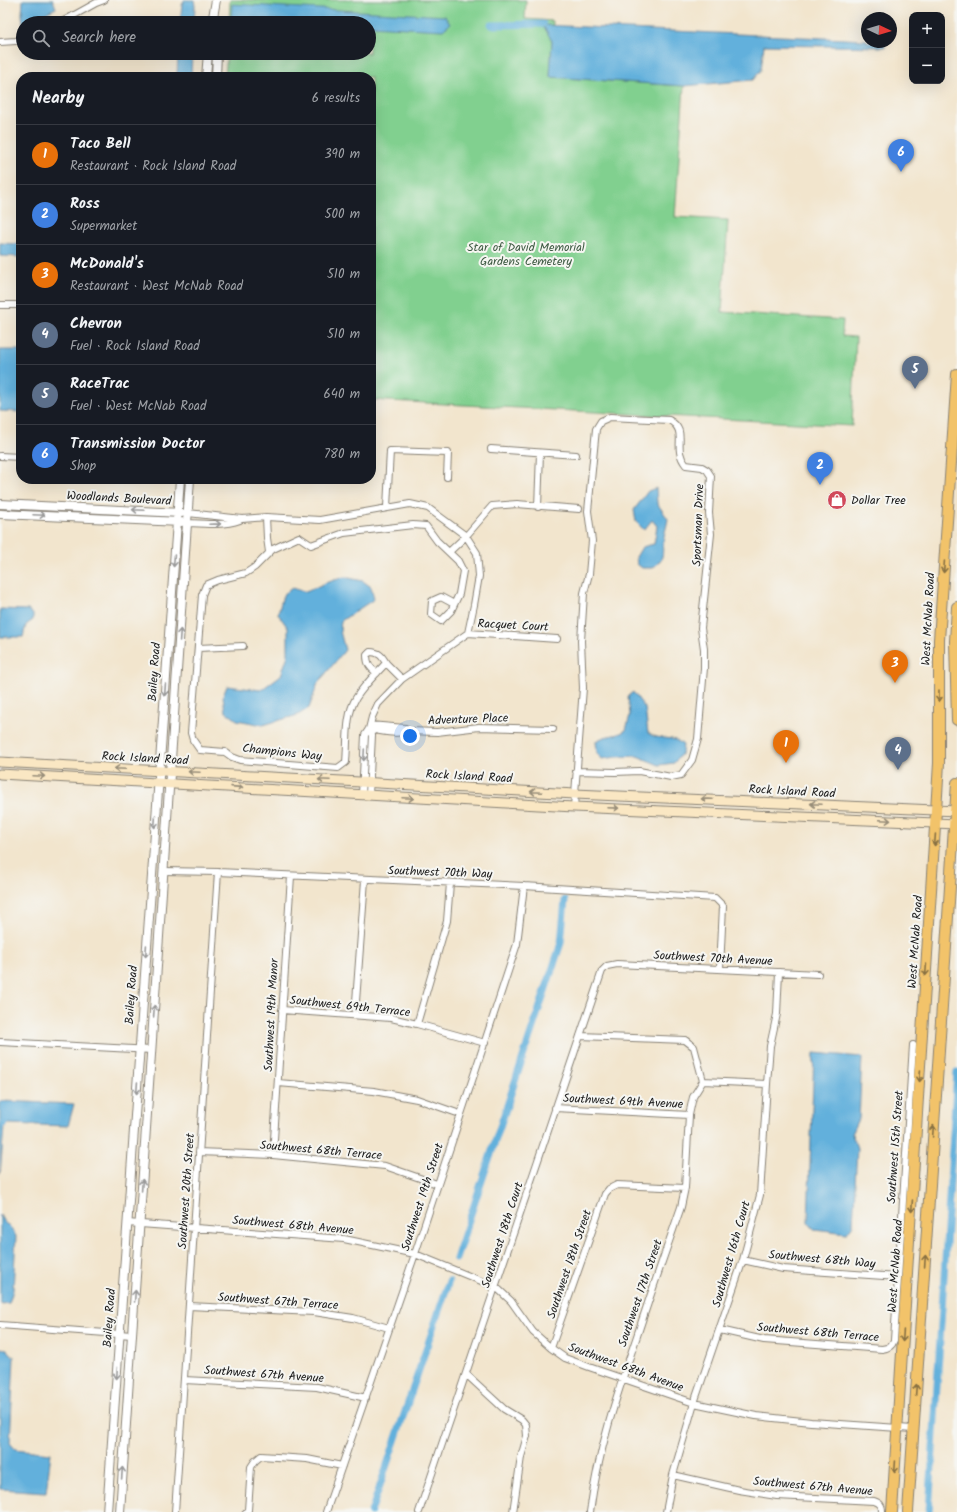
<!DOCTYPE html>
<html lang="en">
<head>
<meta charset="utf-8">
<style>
  :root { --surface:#171b24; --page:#242831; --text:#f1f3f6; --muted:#9ea1a6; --line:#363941; --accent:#b45309 }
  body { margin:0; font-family:Kalam,sans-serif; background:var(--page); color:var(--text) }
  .controls { position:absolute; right:12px; top:12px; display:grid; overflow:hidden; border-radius:8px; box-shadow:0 4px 16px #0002 }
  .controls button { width:36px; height:36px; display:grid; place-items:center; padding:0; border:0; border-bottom:1px solid var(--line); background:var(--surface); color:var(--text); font:20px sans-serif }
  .compass { position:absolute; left:861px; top:12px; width:36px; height:36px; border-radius:50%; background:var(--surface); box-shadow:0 4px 16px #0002; rotate:94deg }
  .you { position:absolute; left:410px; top:736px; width:14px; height:14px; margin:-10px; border:3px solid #fff; border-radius:50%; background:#1a73e8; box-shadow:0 0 0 6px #1a73e833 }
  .badge { display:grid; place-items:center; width:26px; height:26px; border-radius:50%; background:var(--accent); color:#fff; font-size:13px; font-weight:700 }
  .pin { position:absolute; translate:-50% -33px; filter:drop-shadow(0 1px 2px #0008) }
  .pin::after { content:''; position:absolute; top:21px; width:14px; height:12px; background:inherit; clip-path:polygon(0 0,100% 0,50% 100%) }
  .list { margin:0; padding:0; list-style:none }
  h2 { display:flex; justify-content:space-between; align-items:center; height:52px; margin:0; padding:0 16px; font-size:17px }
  h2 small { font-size:13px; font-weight:400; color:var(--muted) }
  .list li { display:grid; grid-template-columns:26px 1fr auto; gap:12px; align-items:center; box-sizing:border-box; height:60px; padding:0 16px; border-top:1px solid var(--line) }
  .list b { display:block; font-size:15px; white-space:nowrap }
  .list p { margin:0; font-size:13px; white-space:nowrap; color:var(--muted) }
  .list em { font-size:13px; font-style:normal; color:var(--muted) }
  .icon { flex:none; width:22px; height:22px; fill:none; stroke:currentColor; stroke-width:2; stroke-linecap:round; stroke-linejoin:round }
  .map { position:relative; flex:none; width:957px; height:1512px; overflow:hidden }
  .search { position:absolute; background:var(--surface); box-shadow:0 4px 16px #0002; left:16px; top:16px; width:360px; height:44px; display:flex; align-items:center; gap:10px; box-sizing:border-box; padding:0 14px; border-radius:22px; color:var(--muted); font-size:15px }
  .panel { position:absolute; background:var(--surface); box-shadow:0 4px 16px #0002; left:16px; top:72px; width:360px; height:412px; border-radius:16px }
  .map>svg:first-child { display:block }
  .green { fill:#81d08f; stroke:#4e7656 }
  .water { fill:#62b0dc; stroke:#3f667c }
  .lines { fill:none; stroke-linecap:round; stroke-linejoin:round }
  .canal { stroke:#62b0dc; stroke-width:7 }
  .minor-casing { stroke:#878074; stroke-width:8 }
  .tertiary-casing { stroke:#878074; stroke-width:10 }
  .secondary-casing { stroke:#878074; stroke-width:11 }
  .primary-casing { stroke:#878074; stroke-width:12 }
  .minor { stroke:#fff; stroke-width:6 }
  .tertiary { stroke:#fff; stroke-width:8 }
  .secondary { stroke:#fae7c3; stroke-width:9 }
  .primary { stroke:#f2c36a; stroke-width:10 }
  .oneway { stroke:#999 }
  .oneway2 { stroke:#877043 }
  .oneway3 { stroke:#968c78 }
  .labels { text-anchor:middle; stroke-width:4; stroke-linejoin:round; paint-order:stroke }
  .park-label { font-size:12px; fill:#3f5b44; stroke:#f6f6f2 }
  .street-label { font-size:12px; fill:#1c1c1c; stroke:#f6f6f2 }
  .poi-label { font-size:12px; fill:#1c1c1c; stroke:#f6f6f2; text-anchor:start }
</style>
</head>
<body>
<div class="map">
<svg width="957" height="1512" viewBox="0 0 957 1512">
  <rect width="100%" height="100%" fill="#f6f6f2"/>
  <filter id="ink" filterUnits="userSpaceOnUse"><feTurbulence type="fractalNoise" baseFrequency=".025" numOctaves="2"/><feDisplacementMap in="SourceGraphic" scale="8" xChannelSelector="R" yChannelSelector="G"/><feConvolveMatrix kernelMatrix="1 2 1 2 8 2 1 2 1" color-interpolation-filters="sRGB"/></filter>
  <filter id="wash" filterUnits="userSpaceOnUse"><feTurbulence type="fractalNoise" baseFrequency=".012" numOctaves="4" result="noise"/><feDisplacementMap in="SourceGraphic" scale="16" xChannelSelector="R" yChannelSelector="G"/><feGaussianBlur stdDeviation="0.9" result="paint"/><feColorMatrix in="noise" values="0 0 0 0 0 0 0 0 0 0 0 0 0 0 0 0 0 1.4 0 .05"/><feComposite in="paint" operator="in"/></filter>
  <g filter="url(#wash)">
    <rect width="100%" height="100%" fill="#f2e5cd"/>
    <path class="green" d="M230,0h296l-1,19 28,2 -3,56 134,9 -9,131 53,3 -6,92 121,8 -1,16 14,1 -4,89 -481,-26v-323h-146l2,-24h142v-30h-140z"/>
    <path class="water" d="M23,0h30l3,8 -33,16 -1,-10z
      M184,0h10l1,6 -1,17h-14l2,-18z
      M232,4l213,12 5,8 -7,6 -74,-4v-3h-45l-93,-5z
      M543,25l324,15v2h17l1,5 -121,-2 -3,25 -8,10 -69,6 -134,-9 2,-36z
      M178,53h14l-1,24h-14z
      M0,243l21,1v13l-21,-1z
      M0,350h21v62l-21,-1z
      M656,488l1,15 11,16c-1,7 -4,15 -5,23 -1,14 2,15 -10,26h-11l-5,-4 -1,-7 6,-10 12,-3 3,-18 -5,-6 -8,10 -8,-8 -2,-12 14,-19z
      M344,577l19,4 8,6 3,12 -33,22 -1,10 5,19 -27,33 -9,25 -11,7 -35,10 -26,-5 -12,-9 -2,-15 4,-10 34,4 20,-15 7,-20v-27l-10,-14 5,-19 9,-7 14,4 19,-9z
      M0,609l28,1 5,4v6l-7,5 -3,12h-23z
      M633,692l12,16 3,25c13,9 24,1 35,12l-1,8 -8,10 -15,2 -22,-9 -20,1 -15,2 -5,-6 -1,-12c10,-7 21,-4 30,-11l4,-15 -2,-19z
      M814,1053l48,4 -3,62 -7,15 5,14 -4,77 -6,8 -33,-4 -6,-7z
      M0,1101l74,3 -6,22 -60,-2 -4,4 -4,46z
      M0,1215c3,8 11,12 16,21l-3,54 -4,13 -9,1z
      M0,1348l7,1 7,8 -4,86 5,6 36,4 -5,39 -46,-3z"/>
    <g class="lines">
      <path class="canal" d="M491,25l52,-1
        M456,1259l105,-316 4,-43
        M371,1512l78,-231
        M929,1512l28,-440"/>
    </g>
  </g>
  <g filter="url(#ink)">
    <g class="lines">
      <g class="minor-casing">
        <path id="minor" d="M60,23l36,-20 8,-3
          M0,42l16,-1 7,-3
          M0,305h21
          M491,449l85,6
          M0,456l21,1
          M387,507l3,-56 58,2 -1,24
          M538,507l2,-54
          M188,513l54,6 24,-2 54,3 90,-16 18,4 38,28 11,17 2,23 -5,29 -6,28 -66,46 -24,25 -6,13 -3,12 -4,6 -3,60
          M266,517l1,21 2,14
          M188,523c17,1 35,3 52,-3
          M449,552l17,-16 26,-30 25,-2 62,5
          M468,633l89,6
          M198,648l45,-2
          M386,663l16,16
          M377,673c-7,-5 -10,-9 -10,-18l3,-3c9,0 12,4 16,11 -10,11 -22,22 -30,35 -11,18 -8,44 -10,64l-8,6 -98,-8 -8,-3 -7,-5 -25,-2 -7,-10 -2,-7 11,-138 4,-10 12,-5 28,-7 9,-6 18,-18 26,-12 12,8 33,-12 69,-8 13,1 11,15 21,20 5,10 -4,23 -8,17 -10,10 -10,-7 1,-13 9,-4 13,7
          M370,725l35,3 3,3
          M369,729c12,2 28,6 39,2l29,1 42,-5 74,2
          M369,795l3,-60 -3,-6
          M574,807l9,-119 -2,-47 3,-48 5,-19 3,-33 -4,-30 8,-82 5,-8 9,-4 59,3c21,12 2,27 17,45l16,2 5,3 4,6 -2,37 2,21 -10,94 3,21v19l-6,71 -6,21 -11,15 -10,2 -32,-6 -24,1 -39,-1
          M164,871l54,1 306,14 191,12 8,8 -3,63
          M282,1010l109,8 26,6 68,19
          M355,1015l10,-135
          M417,1024l30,-103 3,-38
          M580,1036l105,4 9,7 9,34
          M0,1042l152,8
          M703,1081l64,3
          M278,1083l96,8 43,8 43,15
          M555,1108l134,7
          M199,1152l74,3 112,11 52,18
          M273,1155l18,-279
          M127,1223l217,16 71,15 81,33 15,14 22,31 18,16 14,10 24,9 105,36 62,13 55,6 102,7
          M743,1260l40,9 115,8
          M189,1306l125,6 39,6 36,10
          M0,1325l132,10
          M720,1330l44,10 118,9c7,-1 10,-3 12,-9l19,-295
          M551,1348l54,-154 4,-5 8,-4 68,3
          M466,1374l38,35 18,11 4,5 1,11 -6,21 -8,55
          M184,1380l133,7 49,11
          M673,1475l66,15 38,6 97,5c6,2 8,4 8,11
          M175,1512l43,-640
          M246,1512l2,-2 3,-43 4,-6 6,-5 46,3 35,7
          M326,1512l89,-258 102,-310 7,-58
          M419,1512l183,-541 5,-5 10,-2 201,10
          M590,1512c8,-61 27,-118 47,-176 14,-43 29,-86 44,-129l4,-19 4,-73 4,-18 10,-16
          M666,1512l7,-37 21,-72 49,-143 17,-65 7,-111 3,-38 7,-32 2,-42"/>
      </g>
      <g class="tertiary-casing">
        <path id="tertiary" d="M212,23l4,-23
          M206,77l2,-24
          M216,77l1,-24
          M0,504l181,9
          M0,514l181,8
          M107,1512l73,-1033
          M120,1512l70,-1033"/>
      </g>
      <g class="secondary-casing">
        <path id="secondary" d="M0,762l575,32 382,17
          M0,774l574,33 383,17"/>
      </g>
      <g class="primary-casing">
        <path id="primary" d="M957,607l-2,34 2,79
          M892,1512l47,-749v-123l18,-266
          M908,1512l49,-729"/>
      </g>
      <use href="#minor" class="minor"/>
      <use href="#tertiary" class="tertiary"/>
      <use href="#secondary" class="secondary"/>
      <use href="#primary" class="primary"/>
    </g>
    <defs><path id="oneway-shaft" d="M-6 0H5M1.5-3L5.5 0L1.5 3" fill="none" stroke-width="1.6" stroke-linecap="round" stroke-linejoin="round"/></defs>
    <g class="oneway">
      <use href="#oneway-shaft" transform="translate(138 510) rotate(-177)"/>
      <use href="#oneway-shaft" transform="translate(39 515) rotate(3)"/>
      <use href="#oneway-shaft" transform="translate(215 524) rotate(-2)"/>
      <use href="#oneway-shaft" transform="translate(174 561) rotate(94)"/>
      <use href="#oneway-shaft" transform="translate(180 635) rotate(-86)"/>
      <use href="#oneway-shaft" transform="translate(165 690) rotate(94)"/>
      <use href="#oneway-shaft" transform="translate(364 755) rotate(93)"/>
      <use href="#oneway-shaft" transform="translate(155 822) rotate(94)"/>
      <use href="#oneway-shaft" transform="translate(146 951) rotate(94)"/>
      <use href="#oneway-shaft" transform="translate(154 1011) rotate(-86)"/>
      <use href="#oneway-shaft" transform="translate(137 1088) rotate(94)"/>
      <use href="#oneway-shaft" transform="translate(142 1185) rotate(-86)"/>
      <use href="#oneway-shaft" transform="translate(135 1296) rotate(-86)"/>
      <use href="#oneway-shaft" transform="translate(117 1373) rotate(94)"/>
      <use href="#oneway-shaft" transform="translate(122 1473) rotate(-86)"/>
    </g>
    <g class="oneway2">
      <use href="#oneway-shaft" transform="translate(944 567) rotate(94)"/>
      <use href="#oneway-shaft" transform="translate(939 696) rotate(90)"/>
      <use href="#oneway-shaft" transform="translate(935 840) rotate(94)"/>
      <use href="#oneway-shaft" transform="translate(926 970) rotate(94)"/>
      <use href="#oneway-shaft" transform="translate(920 1076) rotate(94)"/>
      <use href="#oneway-shaft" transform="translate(933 1131) rotate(-86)"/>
      <use href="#oneway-shaft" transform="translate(912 1206) rotate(94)"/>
      <use href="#oneway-shaft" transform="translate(925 1261) rotate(-86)"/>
      <use href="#oneway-shaft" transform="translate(903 1336) rotate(94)"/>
      <use href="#oneway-shaft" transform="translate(916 1390) rotate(-86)"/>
      <use href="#oneway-shaft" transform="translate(895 1467) rotate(94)"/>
    </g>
    <g class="oneway3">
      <use href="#oneway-shaft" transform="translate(120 769) rotate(-177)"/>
      <use href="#oneway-shaft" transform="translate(194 772) rotate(-177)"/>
      <use href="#oneway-shaft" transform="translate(39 776) rotate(3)"/>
      <use href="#oneway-shaft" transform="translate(324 780) rotate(-177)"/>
      <use href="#oneway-shaft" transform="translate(237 787) rotate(4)"/>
      <use href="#oneway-shaft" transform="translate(536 792) rotate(-177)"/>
      <use href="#oneway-shaft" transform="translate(408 798) rotate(3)"/>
      <use href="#oneway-shaft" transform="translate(707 799) rotate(-178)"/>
      <use href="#oneway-shaft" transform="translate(816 804) rotate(-177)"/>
      <use href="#oneway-shaft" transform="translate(613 808) rotate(2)"/>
      <use href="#oneway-shaft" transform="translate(885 820) rotate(3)"/>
    </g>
  </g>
  <defs>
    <g id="shop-disc" transform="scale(1)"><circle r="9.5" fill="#d1495b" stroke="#f6f6f2"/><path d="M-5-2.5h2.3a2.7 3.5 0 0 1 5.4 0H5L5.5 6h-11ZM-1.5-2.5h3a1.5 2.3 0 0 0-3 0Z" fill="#fff"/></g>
  </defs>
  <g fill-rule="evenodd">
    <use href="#shop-disc" x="837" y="500"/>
  </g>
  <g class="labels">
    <g class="park-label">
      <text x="526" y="251">Star of David Memorial<tspan x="526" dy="14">Gardens Cemetery</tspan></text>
    </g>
    <g class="street-label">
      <text transform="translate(119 498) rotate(3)" y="4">Woodlands Boulevard</text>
      <text transform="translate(698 525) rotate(-88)" y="4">Sportsman Drive</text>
      <text transform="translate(928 619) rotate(-87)" y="4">West McNab Road</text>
      <text transform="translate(513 625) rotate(3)" y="4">Racquet Court</text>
      <text transform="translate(154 672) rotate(-86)" y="4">Bailey Road</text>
      <text transform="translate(468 719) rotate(-2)" y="4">Adventure Place</text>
      <text transform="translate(282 752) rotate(6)" y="4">Champions Way</text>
      <text transform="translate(145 758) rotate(3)" y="4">Rock Island Road</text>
      <text transform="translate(469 776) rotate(3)" y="4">Rock Island Road</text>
      <text transform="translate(792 791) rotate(3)" y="4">Rock Island Road</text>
      <text transform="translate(440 872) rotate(2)" y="4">Southwest 70th Way</text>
      <text transform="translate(915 942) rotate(-86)" y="4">West McNab Road</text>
      <text transform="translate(713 958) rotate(3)" y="4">Southwest 70th Avenue</text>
      <text transform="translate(131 995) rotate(-86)" y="4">Bailey Road</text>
      <text transform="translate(350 1006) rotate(6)" y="4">Southwest 69th Terrace</text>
      <text transform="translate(271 1015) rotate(-87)" y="4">Southwest 19th Manor</text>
      <text transform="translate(623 1101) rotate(3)" y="4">Southwest 69th Avenue</text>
      <text transform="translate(895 1147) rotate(-86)" y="4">Southwest 15th Street</text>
      <text transform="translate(321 1150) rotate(5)" y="4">Southwest 68th Terrace</text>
      <text transform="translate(186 1191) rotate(-86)" y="4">Southwest 20th Street</text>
      <text transform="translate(422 1197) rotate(-72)" y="4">Southwest 19th Street</text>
      <text transform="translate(293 1225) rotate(5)" y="4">Southwest 68th Avenue</text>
      <text transform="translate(502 1235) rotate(-72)" y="4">Southwest 18th Court</text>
      <text transform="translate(731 1254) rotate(-74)" y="4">Southwest 16th Court</text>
      <text transform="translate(822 1259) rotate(5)" y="4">Southwest 68th Way</text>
      <text transform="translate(569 1264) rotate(-71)" y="4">Southwest 18th Street</text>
      <text transform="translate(895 1266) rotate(-86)" y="4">West McNab Road</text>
      <text transform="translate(640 1293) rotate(-71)" y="4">Southwest 17th Street</text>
      <text transform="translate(278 1301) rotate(4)" y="4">Southwest 67th Terrace</text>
      <text transform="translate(109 1318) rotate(-86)" y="4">Bailey Road</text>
      <text transform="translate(818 1332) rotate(5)" y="4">Southwest 68th Terrace</text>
      <text transform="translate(626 1367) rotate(20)" y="4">Southwest 68th Avenue</text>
      <text transform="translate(264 1374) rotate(4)" y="4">Southwest 67th Avenue</text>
      <text transform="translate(813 1486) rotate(5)" y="4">Southwest 67th Avenue</text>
    </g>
    <g class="poi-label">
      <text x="851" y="504">Dollar Tree</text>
    </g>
  </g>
</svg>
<div class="controls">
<button>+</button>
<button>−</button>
</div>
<svg class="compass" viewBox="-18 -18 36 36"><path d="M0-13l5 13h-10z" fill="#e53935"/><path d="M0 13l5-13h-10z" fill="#9ea1a6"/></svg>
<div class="you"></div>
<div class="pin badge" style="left:786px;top:763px;background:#e8710a">1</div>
<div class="pin badge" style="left:820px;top:485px;background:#3f7fe0">2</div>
<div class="pin badge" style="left:895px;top:683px;background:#e8710a">3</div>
<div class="pin badge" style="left:898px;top:770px;background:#5c6f8a">4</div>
<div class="pin badge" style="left:915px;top:389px;background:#5c6f8a">5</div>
<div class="pin badge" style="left:901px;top:172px;background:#3f7fe0">6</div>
<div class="search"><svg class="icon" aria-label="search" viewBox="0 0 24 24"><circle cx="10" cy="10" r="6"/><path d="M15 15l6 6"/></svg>Search here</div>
<section class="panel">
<h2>Nearby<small>6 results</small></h2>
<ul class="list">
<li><span class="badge" style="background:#e8710a">1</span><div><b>Taco Bell</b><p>Restaurant · Rock Island Road</p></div><em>390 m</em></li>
<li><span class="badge" style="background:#3f7fe0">2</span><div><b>Ross</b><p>Supermarket</p></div><em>500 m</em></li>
<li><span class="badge" style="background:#e8710a">3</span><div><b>McDonald's</b><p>Restaurant · West McNab Road</p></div><em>510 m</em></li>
<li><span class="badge" style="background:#5c6f8a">4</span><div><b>Chevron</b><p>Fuel · Rock Island Road</p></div><em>510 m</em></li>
<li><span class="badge" style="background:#5c6f8a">5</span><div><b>RaceTrac</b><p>Fuel · West McNab Road</p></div><em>640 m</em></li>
<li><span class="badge" style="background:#3f7fe0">6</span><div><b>Transmission Doctor</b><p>Shop</p></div><em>780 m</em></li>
</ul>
</section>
</div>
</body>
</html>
